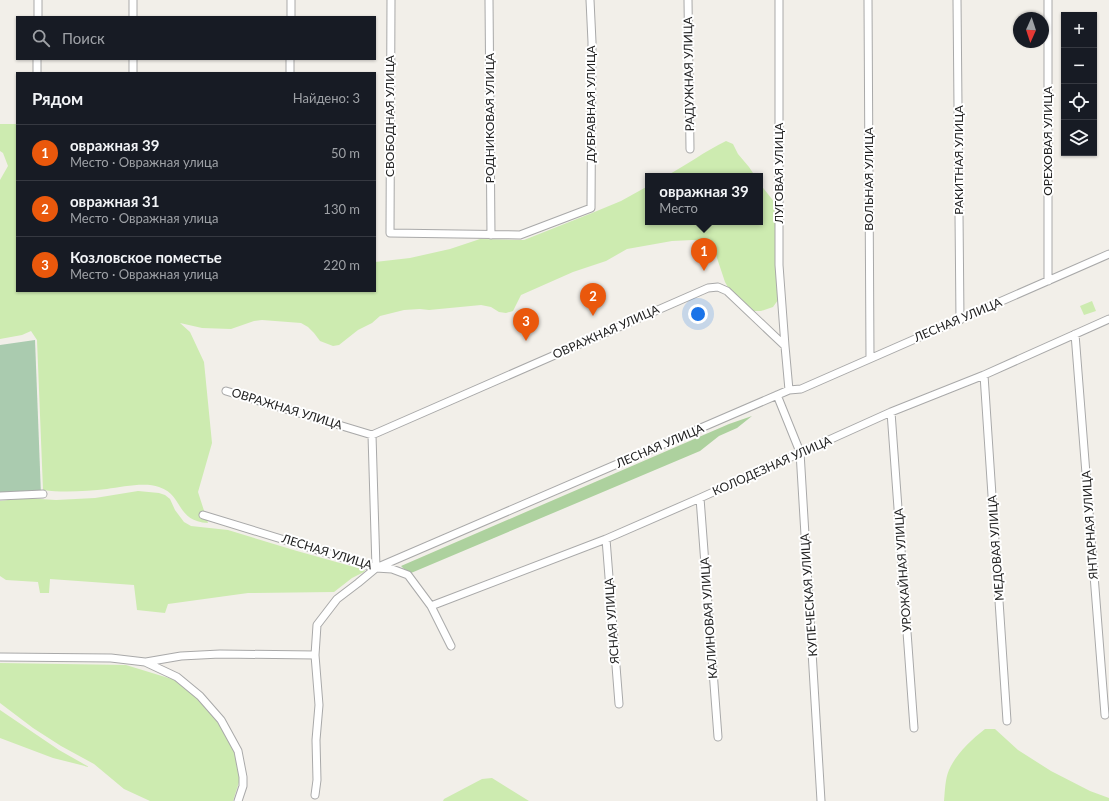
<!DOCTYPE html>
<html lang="ru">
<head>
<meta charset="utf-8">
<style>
  :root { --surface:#171b24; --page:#20242c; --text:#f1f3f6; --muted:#9ea1a6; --line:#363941; --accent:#ea580c }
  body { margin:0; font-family:Lato,sans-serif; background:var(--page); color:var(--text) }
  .controls { position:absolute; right:12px; top:12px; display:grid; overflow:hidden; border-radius:0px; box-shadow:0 1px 3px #0004 }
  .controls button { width:36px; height:36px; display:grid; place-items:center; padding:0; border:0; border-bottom:1px solid var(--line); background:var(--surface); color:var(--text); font:20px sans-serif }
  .compass { position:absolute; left:1013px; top:12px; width:36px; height:36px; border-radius:50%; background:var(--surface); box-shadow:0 1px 3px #0004; rotate:183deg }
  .you { position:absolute; left:698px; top:314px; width:14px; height:14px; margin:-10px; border:3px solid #fff; border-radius:50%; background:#1a73e8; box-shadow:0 0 0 6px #1a73e833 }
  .badge { display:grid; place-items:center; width:26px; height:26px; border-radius:50%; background:var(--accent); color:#fff; font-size:13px; font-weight:700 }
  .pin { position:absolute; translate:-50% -33px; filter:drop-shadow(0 1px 2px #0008) }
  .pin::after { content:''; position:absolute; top:21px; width:14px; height:12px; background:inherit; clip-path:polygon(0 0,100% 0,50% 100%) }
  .popup { position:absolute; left:645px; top:173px; width:118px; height:52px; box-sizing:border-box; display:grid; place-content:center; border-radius:0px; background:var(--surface); filter:drop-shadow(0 1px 3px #0005); font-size:13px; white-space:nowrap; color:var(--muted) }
  .popup b { font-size:15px; color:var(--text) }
  .popup::after { content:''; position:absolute; left:50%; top:100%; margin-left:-8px; border:8px solid transparent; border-top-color:var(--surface) }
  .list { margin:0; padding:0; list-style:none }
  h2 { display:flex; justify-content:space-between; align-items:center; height:52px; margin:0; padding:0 16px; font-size:17px }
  h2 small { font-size:13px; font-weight:400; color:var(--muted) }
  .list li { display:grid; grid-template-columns:26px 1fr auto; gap:12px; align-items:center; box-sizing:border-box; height:56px; padding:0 16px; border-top:1px solid var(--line) }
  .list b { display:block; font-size:15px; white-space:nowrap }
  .list p { margin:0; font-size:13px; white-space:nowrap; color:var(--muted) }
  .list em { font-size:13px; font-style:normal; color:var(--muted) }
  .icon { flex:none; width:22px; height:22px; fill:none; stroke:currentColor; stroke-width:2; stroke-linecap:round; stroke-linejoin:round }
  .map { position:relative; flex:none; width:1109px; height:801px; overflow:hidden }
  .search { position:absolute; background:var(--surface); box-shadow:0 1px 3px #0004; left:16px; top:16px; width:360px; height:44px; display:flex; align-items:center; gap:10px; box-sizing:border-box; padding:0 14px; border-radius:0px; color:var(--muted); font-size:15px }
  .panel { position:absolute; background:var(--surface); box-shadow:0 1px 3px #0004; left:16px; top:72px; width:360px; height:220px; border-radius:0px }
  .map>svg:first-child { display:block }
  .grass { fill:#cdebb0 }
  .forest { fill:#add19e }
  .cemetery { fill:#aacbaf }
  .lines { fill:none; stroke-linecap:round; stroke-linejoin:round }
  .minor-casing { stroke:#a9a9a9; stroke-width:9 }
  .minor { stroke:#fff; stroke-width:7 }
  .labels { text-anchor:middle; stroke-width:4; stroke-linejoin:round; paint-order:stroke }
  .street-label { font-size:12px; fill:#222; stroke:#fff }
</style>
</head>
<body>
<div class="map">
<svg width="1109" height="801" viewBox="0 0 1109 801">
  <rect width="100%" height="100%" fill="#f2efe9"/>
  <path class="grass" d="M0,124h17v167h358v-29l35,-4 40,-9 30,-10 44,1 68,-27 29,-12 27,-15v36h112v-38l15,19 2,28 -2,25 3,25v19l-5,7 -12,4h-9l-22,-20 -5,-9 -9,-27 -6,-9 -10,-5 -7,-1 -21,1 -45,8 -21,12 -33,11 -52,23 -8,16 -7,2 -7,-1 -8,-5 -10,-2 -52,5 -9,-1 -16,1 -24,6 -8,7 -14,7 -19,15 -6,1 -13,-5 -6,-8 -6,-6 -7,-4 -39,-3 -8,1 -23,8 -29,-1 -22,-5 10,9 14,30 8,81 -14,49 10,31c-33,-2 -24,-28 -49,-36 -14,-5 -37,0 -52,2 -20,2 -43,4 -64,1l-6,-150 -6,-9 -9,4 -22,4v-159l8,-14 -5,-13 -3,-2z
    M726,141l7,3 5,10 11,13 6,9h-89c21,-11 39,-25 60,-35z
    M1092,301l4,10 -12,4 -4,-9z
    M138,491l21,2 6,2 5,4 5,11 9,12 7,4 37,4 69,21 68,19 -1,2 -12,6 -18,14 -86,1 -80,11 -3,9 -28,-3 -3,-25 -84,-6 -1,14h-9l-2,-11 -32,-2 -6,-4v-75l24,-3 32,2 39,-2z
    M0,663l126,2 49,15 22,18 22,25 15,29 7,24 -8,25h-83l-26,-12 -30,-25 -33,-18 -28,-18 -33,-25z
    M0,710l59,40 30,17 -36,-9 -53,-20z
    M985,729h10l23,21 33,21 39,20 19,7v3h-165c1,-10 1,-22 5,-31 7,-16 22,-30 36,-41z
    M492,778l37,23h-86l1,-2 38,-20z"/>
  <path class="forest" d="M752,416l-15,12 -18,8 -19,15 -289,122 -7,-4 -3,-3 328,-142z"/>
  <path class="cemetery" d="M35,340l6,155 -41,-1v-149z"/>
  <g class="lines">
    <g class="minor-casing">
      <path id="minor" d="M133,0v17
        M391,0l-1,233 130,2 71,-27 1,-166 -2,-42
        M489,0l2,235
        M688,0l2,149
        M779,0v265l6,81
        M868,0l2,358
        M957,0l3,320
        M1048,0v281
        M38,17v-17
        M291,17v-17
        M133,59v14
        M37,73v-14
        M290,73v-14
        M1075,334l30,381
        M984,375l23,346
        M226,391l146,44
        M777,395l23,57 21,349
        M891,412l23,316
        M0,496l43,-2
        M700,498l18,239
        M203,515l173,53 16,1 16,6 23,31 20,40
        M606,539l13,165
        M376,568l-4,-133 336,-147 10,-1 9,4 58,55 4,44
        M431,606l175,-67 94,-41 191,-86 93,-37 125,-56
        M0,657l111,1 34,4 32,15 23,19 21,24 17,31 5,26v9l-5,15
        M146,662l35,-6 39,-2 95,1
        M315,795l2,-15 -1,-40 3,-35 -4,-50 2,-30 20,-26 21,-16 18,-15 413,-178 12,-1 308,-135"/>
    </g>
    <use href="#minor" class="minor"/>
  </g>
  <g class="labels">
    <g class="street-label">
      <text transform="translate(689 74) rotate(-91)" y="4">РАДУЖНАЯ УЛИЦА</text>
      <text transform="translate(591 104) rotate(-90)" y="4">ДУБРАВНАЯ УЛИЦА</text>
      <text transform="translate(390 116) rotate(-90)" y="4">СВОБОДНАЯ УЛИЦА</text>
      <text transform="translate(490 118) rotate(-90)" y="4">РОДНИКОВАЯ УЛИЦА</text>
      <text transform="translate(1048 141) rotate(-90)" y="4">ОРЕХОВАЯ УЛИЦА</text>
      <text transform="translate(959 160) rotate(-90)" y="4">РАКИТНАЯ УЛИЦА</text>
      <text transform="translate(779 173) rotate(-90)" y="4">ЛУГОВАЯ УЛИЦА</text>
      <text transform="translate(869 179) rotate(-90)" y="4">ВОЛЬНАЯ УЛИЦА</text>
      <text transform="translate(958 320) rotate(-23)" y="4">ЛЕСНАЯ УЛИЦА</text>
      <text transform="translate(606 332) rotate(-24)" y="4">ОВРАЖНАЯ УЛИЦА</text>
      <text transform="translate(287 409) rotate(17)" y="4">ОВРАЖНАЯ УЛИЦА</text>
      <text transform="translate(660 446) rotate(-23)" y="4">ЛЕСНАЯ УЛИЦА</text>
      <text transform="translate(772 466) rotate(-24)" y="4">КОЛОДЕЗНАЯ УЛИЦА</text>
      <text transform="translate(1090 525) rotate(-94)" y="4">ЯНТАРНАЯ УЛИЦА</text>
      <text transform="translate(996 548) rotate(-94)" y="4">МЕДОВАЯ УЛИЦА</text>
      <text transform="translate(327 552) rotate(17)" y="4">ЛЕСНАЯ УЛИЦА</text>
      <text transform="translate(903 570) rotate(-94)" y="4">УРОЖАЙНАЯ УЛИЦА</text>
      <text transform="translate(809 595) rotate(-94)" y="4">КУПЕЧЕСКАЯ УЛИЦА</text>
      <text transform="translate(709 618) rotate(-94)" y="4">КАЛИНОВАЯ УЛИЦА</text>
      <text transform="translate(612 621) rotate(-94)" y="4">ЯСНАЯ УЛИЦА</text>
    </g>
  </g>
</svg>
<div class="controls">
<button>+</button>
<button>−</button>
<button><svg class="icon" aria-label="locate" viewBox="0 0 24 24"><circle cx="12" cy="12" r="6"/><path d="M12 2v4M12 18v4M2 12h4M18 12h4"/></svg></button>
<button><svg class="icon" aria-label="layers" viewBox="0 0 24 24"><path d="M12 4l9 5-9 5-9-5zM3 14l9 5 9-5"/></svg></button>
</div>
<svg class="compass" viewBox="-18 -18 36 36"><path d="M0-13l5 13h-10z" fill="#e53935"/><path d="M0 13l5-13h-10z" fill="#9ea1a6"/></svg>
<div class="you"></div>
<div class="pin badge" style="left:704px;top:271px">1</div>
<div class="popup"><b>овражная 39</b>Место</div>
<div class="pin badge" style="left:593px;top:316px">2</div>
<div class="pin badge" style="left:526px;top:341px">3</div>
<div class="search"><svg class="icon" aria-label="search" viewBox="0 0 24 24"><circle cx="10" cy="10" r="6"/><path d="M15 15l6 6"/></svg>Поиск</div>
<section class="panel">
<h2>Рядом<small>Найдено: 3</small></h2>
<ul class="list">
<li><span class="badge">1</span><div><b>овражная 39</b><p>Место · Овражная улица</p></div><em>50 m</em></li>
<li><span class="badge">2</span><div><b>овражная 31</b><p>Место · Овражная улица</p></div><em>130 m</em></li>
<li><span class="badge">3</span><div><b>Козловское поместье</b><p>Место · Овражная улица</p></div><em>220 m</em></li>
</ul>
</section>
</div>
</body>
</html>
